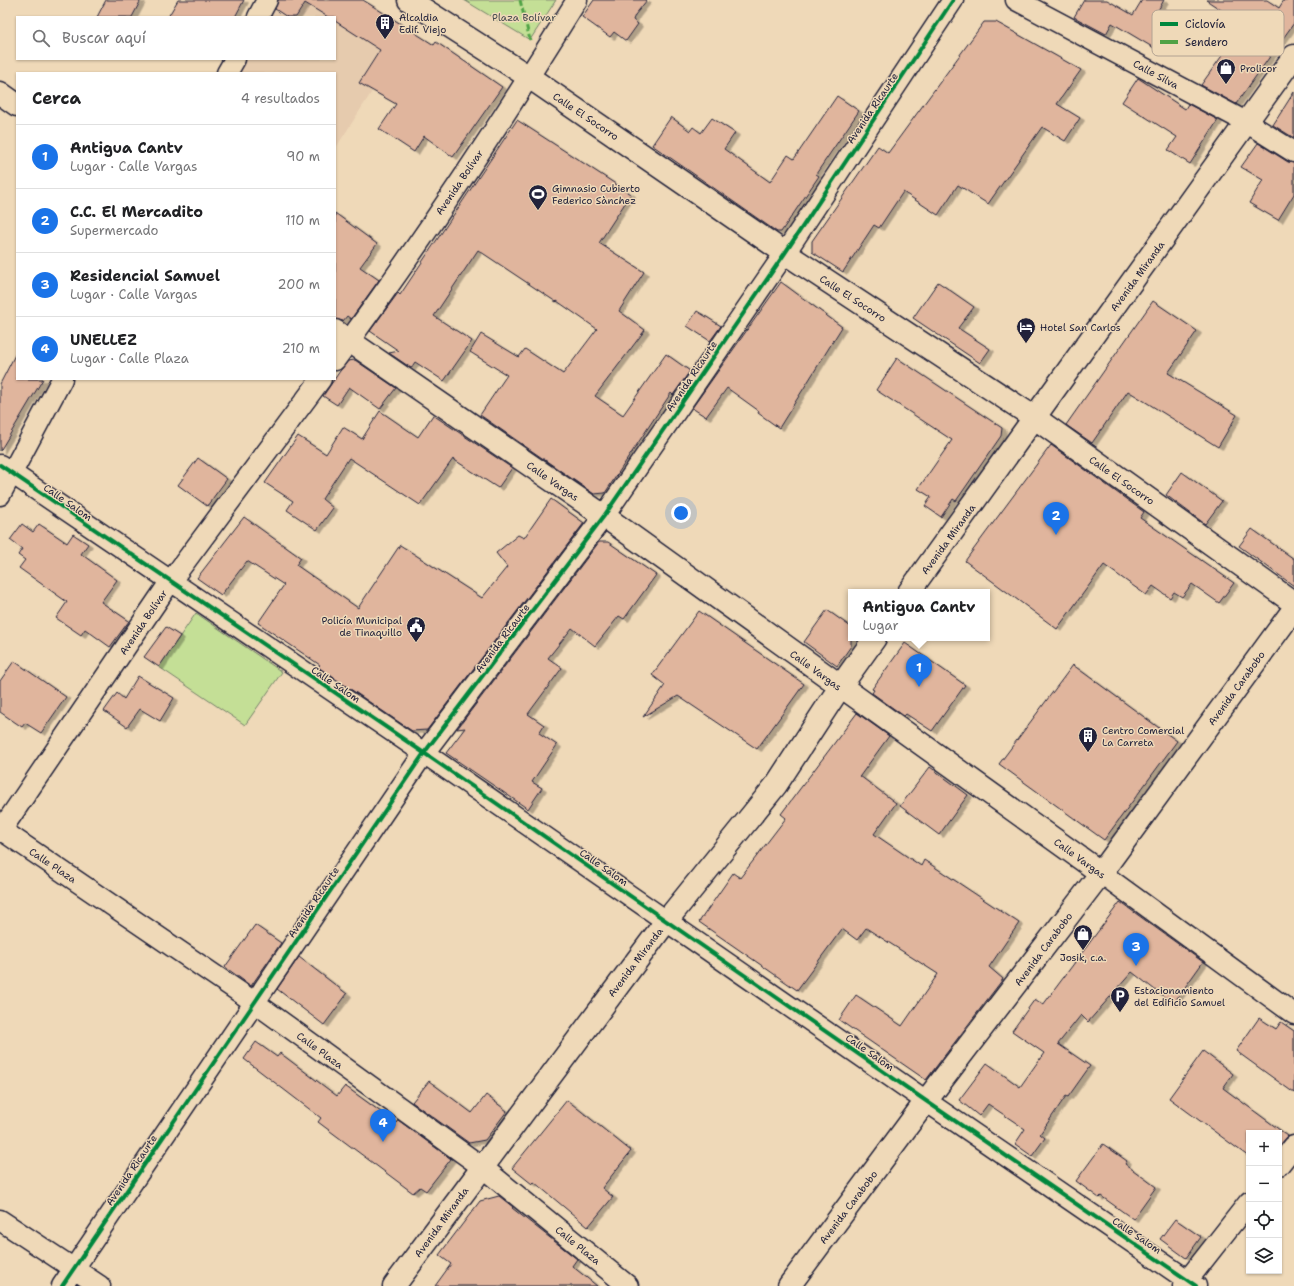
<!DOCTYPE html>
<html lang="es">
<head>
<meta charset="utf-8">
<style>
  :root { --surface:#fff; --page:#f6f6f6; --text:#202124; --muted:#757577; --line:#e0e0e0; --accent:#1a73e8 }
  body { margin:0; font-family:"Shantell Sans",sans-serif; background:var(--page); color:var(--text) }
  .controls { position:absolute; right:12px; bottom:12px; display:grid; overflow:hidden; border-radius:0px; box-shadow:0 1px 3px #0004 }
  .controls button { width:36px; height:36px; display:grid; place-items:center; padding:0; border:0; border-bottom:1px solid var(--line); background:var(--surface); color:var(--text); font:20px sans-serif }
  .you { position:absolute; left:681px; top:513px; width:14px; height:14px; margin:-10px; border:3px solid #fff; border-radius:50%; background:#1a73e8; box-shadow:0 0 0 6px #1a73e833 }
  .badge { display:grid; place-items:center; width:26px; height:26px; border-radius:50%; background:var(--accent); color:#fff; font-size:13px; font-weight:700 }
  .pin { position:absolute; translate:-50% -33px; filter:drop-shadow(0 1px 2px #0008) }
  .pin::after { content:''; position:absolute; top:21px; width:14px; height:12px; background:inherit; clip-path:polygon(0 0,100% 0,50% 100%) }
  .popup { position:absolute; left:848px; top:589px; width:142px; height:52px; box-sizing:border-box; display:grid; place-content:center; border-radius:0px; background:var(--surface); filter:drop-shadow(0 1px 3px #0005); font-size:13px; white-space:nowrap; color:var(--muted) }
  .popup b { font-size:15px; color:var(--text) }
  .popup::after { content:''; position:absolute; left:50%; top:100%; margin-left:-8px; border:8px solid transparent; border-top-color:var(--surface) }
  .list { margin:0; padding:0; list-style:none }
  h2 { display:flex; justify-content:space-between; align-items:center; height:52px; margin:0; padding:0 16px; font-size:17px }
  h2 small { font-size:13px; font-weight:400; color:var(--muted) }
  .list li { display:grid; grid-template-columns:26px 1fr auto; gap:12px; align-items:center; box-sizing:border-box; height:64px; padding:0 16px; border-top:1px solid var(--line) }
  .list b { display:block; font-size:15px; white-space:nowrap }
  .list p { margin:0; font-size:13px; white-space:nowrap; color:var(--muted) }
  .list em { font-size:13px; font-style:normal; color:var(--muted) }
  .icon { flex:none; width:22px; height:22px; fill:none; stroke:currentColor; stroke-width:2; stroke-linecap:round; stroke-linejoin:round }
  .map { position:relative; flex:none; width:1294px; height:1286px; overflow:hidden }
  .search { position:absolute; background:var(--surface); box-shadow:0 1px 3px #0004; left:16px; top:16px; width:320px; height:44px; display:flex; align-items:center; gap:10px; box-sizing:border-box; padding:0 14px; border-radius:0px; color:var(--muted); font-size:15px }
  .panel { position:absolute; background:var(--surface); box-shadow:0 1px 3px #0004; left:16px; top:72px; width:320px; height:308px; border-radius:0px }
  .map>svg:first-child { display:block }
  .built { fill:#e6cbae }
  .green { fill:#c4df96; stroke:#738068 }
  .building { fill:#e0b59d; stroke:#22223b; filter:url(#shadow) }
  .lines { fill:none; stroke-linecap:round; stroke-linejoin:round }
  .street-casing { stroke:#22223b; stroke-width:23 }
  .secondary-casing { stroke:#22223b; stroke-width:25 }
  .street { stroke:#efd9b8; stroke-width:20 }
  .secondary { stroke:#efd9b8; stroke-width:22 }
  .quiet { stroke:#50a245; stroke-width:3; stroke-dasharray:6 3; stroke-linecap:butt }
  .cycleway-casing { stroke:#efd9b8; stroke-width:6 }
  .cycleway { stroke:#00873e; stroke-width:4 }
  .labels { text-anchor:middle; stroke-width:3; stroke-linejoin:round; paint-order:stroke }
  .poi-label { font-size:10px; fill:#22223b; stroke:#efd9b8; text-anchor:start }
  .park-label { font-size:10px; fill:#42484d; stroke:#efd9b8 }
  .street-label { font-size:10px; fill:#22223b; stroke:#efd9b8 }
  .key { fill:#efd9b8; stroke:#b2a292; stroke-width:1 }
  .key-label { font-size:11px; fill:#22223b }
</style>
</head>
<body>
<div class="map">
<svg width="1294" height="1286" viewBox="0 0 1294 1286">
  <defs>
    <filter id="shadow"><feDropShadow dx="4.5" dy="2.5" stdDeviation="0" flood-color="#0004"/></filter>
  </defs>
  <rect width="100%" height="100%" fill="#efd9b8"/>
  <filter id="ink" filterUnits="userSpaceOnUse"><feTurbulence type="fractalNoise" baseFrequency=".025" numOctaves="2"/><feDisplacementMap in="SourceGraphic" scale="8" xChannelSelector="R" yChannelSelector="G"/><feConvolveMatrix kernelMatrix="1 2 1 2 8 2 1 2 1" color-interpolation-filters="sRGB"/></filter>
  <g filter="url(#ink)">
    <path class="built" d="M279,0h84l48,31 -76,118v-76h-98l8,-14h90v-42h-66z"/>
    <path class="green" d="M464,0h92l-26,40z
      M196,613l86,59 -37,53 -86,-58z"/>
    <path class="building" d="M106,0h35l-9,17h-35z
      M178,0h66l-9,17h-67z
      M278,0h85l71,45 2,-3 66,45 -49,70 -29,-21 -10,16 -35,-23 17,-25 -37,-21 21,-33 -45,-29v-4h-7l-23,-14 -9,14h-9l-12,-8z
      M594,0h53l-12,15 -2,5 5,4 -12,17 -12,-9 -4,5 -28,-20z
      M1084,0h23l26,15 9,-15h22l-7,12 13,8 -16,28 -42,-25 -6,11 -32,-17z
      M1206,0h61l12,8 5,-8h10v23l-58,81 -35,-19 43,-60z
      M984,22h12l85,48 -24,34 23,14 -15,23 -23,-14 -54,77 -30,-19 -20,30 -35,-23 -24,36 -5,-3 -31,47 -31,-20v-11l66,-95 10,7z
      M1138,78l47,31 3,-5 30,16 -28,44 -22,-14 9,-13 -55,-35z
      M1294,92v46l-21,-13z
      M837,96l22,15 -43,63 3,2 -38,56h-4l-125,-87 19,-28 19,14 3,-4 8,6 11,-15 23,15 -11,16 46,33 18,-27 6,4z
      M517,120l114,74 -32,49 45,29 -25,39 26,19 -50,66 28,19 43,-61 24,17 -17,24 -2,-2 -66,100 -11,1 -114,-79 27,-40 -37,-23 11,-18 38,23 6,-8 38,25 34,-45 -40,-28 -1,1 -78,-52 -44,66 38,25 -28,40 -29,-19 -4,6 -22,-15 10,-2 -29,-20 28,-38 2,2z
      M1258,143l30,19 6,1v31l-16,26 -29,-17 14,-23 -22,-13z
      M335,213l42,31 -17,23 19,13 -28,39 -4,-3 -4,5 -8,-2z
      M781,282l61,45 -63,101 -21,-15 1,-2 -32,-23 -21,29 -14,-9z
      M938,282l36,25 -16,21 32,21 -10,14 -67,-45z
      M1153,301l44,30 -29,42 69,42 -19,32 -90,-56 -36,52 -26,-18z
      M697,311l24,15 -11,15 -23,-15z
      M17,351v28h26l-43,72v-67z
      M897,358l105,70 -1,8 -45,65 -3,-2 -12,18 -16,-11 6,-9 -13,-8 34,-49 -76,-50z
      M355,360l41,28 -16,21 -31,-22 -12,18 -14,-9 17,-25 8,-10z
      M380,411l38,26 15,-22 79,53 -14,20 -45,-29 -33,46 -71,-47 -27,41 11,9 -16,22 -30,-20 6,-9 -28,-18 33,-47 28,18 17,-27 19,12z
      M1051,445l93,67 -4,6 94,65 -15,20 -27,-19 -10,13 -8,-5 -4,6 -17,-12 -7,9 -42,-30 -47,64 -92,-68z
      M198,458l29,21 -20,27 -29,-21z
      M1182,472l40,29 -17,23 -39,-29z
      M551,499l33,24 -157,207 -15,1 -94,-64 2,-2 -62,-42 26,-38 -37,-24 -26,34 -24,-17 47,-61 57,41 -5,7 62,43 42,-63 82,53 25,-31 -11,-14 22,-18 6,3z
      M22,524l11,8 6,-8 28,19 6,-9 15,10 -7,10 36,26 -16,22 28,19 -19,26 -25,-18 -4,6 -25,-17 11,-16 -48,-34 6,-8 -7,-5 4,-6 -12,-9z
      M1252,529l42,30v27l-55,-40z
      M599,542h9l48,33 -32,44 -5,-3 -24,30 -23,-18 -24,30 14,10 -34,46 16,11 -5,8 18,12 -25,37 10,6 -14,21 -82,-56 19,-25 -8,1z
      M827,610l24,17v19l-14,20 -33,-24z
      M699,611l105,73 -47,65 -79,-53 -35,21 22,-32 -13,-10z
      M166,627l14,9 -21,31 -15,-10z
      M905,643l60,42 -33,46 -26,-17 -2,2 -32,-23 2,-3 -2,-1z
      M14,661l52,36 -25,36 -16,-10 -3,4 -22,-15v-31z
      M1073,665l104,76 -73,99 -105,-76z
      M138,676l36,22 -14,23 -20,-12 -13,18 -23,-16 13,-18 7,6z
      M857,713l32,23 -29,40 36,27 -22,31 47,32 3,-6 95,63 -30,44 14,12 -77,101 -87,-60 17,-25 46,31 36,-52 -72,-46 -9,12 -15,-11 -45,61 -98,-68 34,-49 7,5 46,-60 -5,-4z
      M930,767l38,28 -29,40 -39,-29z
      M1120,902l83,60 -30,42 -41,-32 -44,50 -7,-7 -23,29 32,22 -22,31 -2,-1 -26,38 5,4 -13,18 -17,-12 10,-15 -37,-25 -9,12 -20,-16 28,-37 33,24 24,-34 -32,-22 23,-32 8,6z
      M255,925l26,18 -30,43 -26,-19z
      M299,957l48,37 -23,31 -47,-36z
      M1259,1018l17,11 5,-7 13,9v62l-58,-42z
      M256,1042l21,15 3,-4 57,43 8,-10 51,37 2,-3 53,39 -25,32 -6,-4 -7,6 -95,-71 3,-4 -77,-59z
      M1203,1051l30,23 -10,14 65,48 -9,10v-13h-30v24l-80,-59z
      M429,1081l43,32 14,-18 21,16 -22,29 -16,3 -57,-41z
      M567,1100l64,51 -29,37 11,9 -25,30 -54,-45 -2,2 -20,-16z
      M1103,1144l24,17 -2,3 31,23 -23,32 -32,-23 -2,2 -23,-17z
      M499,1196l14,11 -1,1 65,51 -5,7 25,20h-162l16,-22 -12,-9 41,-54z
      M1175,1219l26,18 -15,21 -26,-19z"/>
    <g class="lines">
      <g class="street-casing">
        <path id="street" d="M1016,0l230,122 48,30
          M258,17l9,-17
          M227,73l8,-14
          M335,360c86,-116 166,-237 242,-360
          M0,465l424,288 502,348 270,185
          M0,495l62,-116
          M0,829l254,173 228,165 146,119
          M0,832l170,-250 151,-203
          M1101,873l193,141
          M1279,1165l15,-19
          M0,1220l100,66
          M62,1286l362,-533 180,-237 181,-263 168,-253
          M1183,1286l66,-84"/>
      </g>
      <g class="secondary-casing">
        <path id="secondary" d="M409,0l120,77 256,176 250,165 259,185
          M0,93l17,12
          M335,331l269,185 497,357
          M909,592l385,-536
          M394,1286l273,-366 109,-135 64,-98 35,-49
          M789,1286l137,-185 175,-228 193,-264"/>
      </g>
      <use href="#street" class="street"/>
      <use href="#secondary" class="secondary"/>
      <path class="quiet" d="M520,0l10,40"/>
      <g class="cycleway-casing">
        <path id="cycleway" d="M0,465l424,288 502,348 270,185
          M62,1286l362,-533 180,-237 181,-263 168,-253"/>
      </g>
      <use href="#cycleway" class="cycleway"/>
    </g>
  </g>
  <defs>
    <g id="building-pin" transform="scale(1)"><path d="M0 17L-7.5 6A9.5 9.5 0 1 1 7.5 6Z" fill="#22223b" stroke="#efd9b8"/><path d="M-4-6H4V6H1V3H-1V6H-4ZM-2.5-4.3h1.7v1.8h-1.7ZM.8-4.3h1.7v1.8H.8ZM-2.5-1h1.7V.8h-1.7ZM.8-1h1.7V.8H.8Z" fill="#fff"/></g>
    <g id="shop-pin" transform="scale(1)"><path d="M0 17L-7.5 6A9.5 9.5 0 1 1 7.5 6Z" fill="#22223b" stroke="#efd9b8"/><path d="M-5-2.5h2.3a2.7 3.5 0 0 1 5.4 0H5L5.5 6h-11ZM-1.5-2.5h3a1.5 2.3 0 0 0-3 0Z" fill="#fff"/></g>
    <g id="stadium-pin" transform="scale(1)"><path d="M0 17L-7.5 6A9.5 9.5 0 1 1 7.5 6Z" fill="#22223b" stroke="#efd9b8"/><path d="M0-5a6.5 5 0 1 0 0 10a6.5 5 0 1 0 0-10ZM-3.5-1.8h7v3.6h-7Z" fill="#fff"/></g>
    <g id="hotel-pin" transform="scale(1)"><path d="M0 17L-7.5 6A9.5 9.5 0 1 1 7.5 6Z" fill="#22223b" stroke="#efd9b8"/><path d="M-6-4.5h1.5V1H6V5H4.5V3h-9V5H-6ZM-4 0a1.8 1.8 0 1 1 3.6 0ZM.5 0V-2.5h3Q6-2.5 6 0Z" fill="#fff"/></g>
    <g id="civic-pin" transform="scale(1)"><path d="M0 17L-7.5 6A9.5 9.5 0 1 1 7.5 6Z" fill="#22223b" stroke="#efd9b8"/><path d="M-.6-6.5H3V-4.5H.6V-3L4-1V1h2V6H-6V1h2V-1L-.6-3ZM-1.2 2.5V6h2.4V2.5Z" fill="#fff"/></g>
    <g id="parking-pin" transform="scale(1)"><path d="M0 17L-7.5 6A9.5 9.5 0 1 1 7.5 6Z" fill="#22223b" stroke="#efd9b8"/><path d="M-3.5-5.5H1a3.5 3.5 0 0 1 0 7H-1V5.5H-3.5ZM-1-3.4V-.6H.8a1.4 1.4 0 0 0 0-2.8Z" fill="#fff"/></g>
  </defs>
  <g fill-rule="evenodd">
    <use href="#building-pin" x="385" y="23"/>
    <use href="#shop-pin" x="1226" y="68"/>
    <use href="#stadium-pin" x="538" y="194"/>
    <use href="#hotel-pin" x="1026" y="327"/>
    <use href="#civic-pin" x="416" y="626"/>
    <use href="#building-pin" x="1088" y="736"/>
    <use href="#shop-pin" x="1083" y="934"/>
    <use href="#parking-pin" x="1120" y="996"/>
  </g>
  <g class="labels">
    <g class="poi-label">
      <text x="399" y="21">Alcaldia<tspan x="399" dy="12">Edif. Viejo</tspan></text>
      <text x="1240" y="72">Prolicor</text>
      <text x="552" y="192">Gimnasio Cubierto<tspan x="552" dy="12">Federico Sànchez</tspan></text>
      <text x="1040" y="331">Hotel San Carlos</text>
      <text x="402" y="624" text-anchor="end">Policía Municipal<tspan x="402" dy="12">de Tinaquillo</tspan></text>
      <text x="1102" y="734">Centro Comercial<tspan x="1102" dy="12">La Carreta</tspan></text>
      <text x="1083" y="961" text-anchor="middle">Josik, c.a.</text>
      <text x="1134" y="994">Estacionamiento<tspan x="1134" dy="12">del Edificio Samuel</tspan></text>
    </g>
    <g class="park-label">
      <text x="524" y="21">Plaza Bolívar</text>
    </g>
    <g class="street-label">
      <text transform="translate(1156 74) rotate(28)" y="4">Calle Silva</text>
      <text transform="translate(872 108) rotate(-56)" y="4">Avenida Ricaurte</text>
      <text transform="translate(586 116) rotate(34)" y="4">Calle El Socorro</text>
      <text transform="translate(459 182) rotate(-56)" y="4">Avenida Bolívar</text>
      <text transform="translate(1137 276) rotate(-54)" y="4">Avenida Miranda</text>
      <text transform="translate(853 298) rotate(33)" y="4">Calle El Socorro</text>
      <text transform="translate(691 376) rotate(-56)" y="4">Avenida Ricaurte</text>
      <text transform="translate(1122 480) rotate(35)" y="4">Calle El Socorro</text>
      <text transform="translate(553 481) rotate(35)" y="4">Calle Vargas</text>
      <text transform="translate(68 502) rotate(35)" y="4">Calle Salom</text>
      <text transform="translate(948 539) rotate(-54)" y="4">Avenida Miranda</text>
      <text transform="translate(143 622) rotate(-56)" y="4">Avenida Bolívar</text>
      <text transform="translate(502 638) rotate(-53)" y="4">Avenida Ricaurte</text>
      <text transform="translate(816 670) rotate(36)" y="4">Calle Vargas</text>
      <text transform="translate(336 684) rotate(34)" y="4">Calle Salom</text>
      <text transform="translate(1236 688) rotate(-54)" y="4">Avenida Carabobo</text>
      <text transform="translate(1080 858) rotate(36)" y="4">Calle Vargas</text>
      <text transform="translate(53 865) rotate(34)" y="4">Calle Plaza</text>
      <text transform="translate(604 867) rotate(35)" y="4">Calle Salom</text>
      <text transform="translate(313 902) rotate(-56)" y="4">Avenida Ricaurte</text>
      <text transform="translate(1043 949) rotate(-53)" y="4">Avenida Carabobo</text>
      <text transform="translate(635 962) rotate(-53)" y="4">Avenida Miranda</text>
      <text transform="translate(320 1050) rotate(36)" y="4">Calle Plaza</text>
      <text transform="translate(870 1052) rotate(35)" y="4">Calle Salom</text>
      <text transform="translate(131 1170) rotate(-56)" y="4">Avenida Ricaurte</text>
      <text transform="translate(848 1207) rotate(-53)" y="4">Avenida Carabobo</text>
      <text transform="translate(441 1222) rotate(-54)" y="4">Avenida Miranda</text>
      <text transform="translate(1137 1235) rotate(34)" y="4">Calle Salom</text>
      <text transform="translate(578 1245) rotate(39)" y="4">Calle Plaza</text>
    </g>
  </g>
  <rect x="1152" y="10" width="132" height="46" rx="6" class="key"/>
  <rect x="1160" y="22" width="18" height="4" fill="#00873e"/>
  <rect x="1160" y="40" width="18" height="4" fill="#50a245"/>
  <g class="key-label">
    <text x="1185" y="28">Ciclovía</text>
    <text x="1185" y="46">Sendero</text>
  </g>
</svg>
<div class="controls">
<button>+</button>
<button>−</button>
<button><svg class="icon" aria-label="locate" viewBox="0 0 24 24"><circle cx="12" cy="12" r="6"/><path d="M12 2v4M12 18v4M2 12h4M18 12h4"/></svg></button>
<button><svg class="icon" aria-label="layers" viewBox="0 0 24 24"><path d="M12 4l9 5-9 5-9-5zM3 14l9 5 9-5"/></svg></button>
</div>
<div class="you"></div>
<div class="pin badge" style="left:919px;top:687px">1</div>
<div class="popup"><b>Antigua Cantv</b>Lugar</div>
<div class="pin badge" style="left:1056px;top:535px">2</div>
<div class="pin badge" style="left:1136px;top:966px">3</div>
<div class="pin badge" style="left:383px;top:1142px">4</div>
<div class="search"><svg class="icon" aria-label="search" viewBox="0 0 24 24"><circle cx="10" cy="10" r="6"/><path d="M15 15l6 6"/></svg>Buscar aquí</div>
<section class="panel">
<h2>Cerca<small>4 resultados</small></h2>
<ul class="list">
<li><span class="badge">1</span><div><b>Antigua Cantv</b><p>Lugar · Calle Vargas</p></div><em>90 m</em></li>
<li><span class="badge">2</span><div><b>C.C. El Mercadito</b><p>Supermercado</p></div><em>110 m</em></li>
<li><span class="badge">3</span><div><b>Residencial Samuel</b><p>Lugar · Calle Vargas</p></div><em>200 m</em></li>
<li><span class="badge">4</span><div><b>UNELLEZ</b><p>Lugar · Calle Plaza</p></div><em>210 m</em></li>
</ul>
</section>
</div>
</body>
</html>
